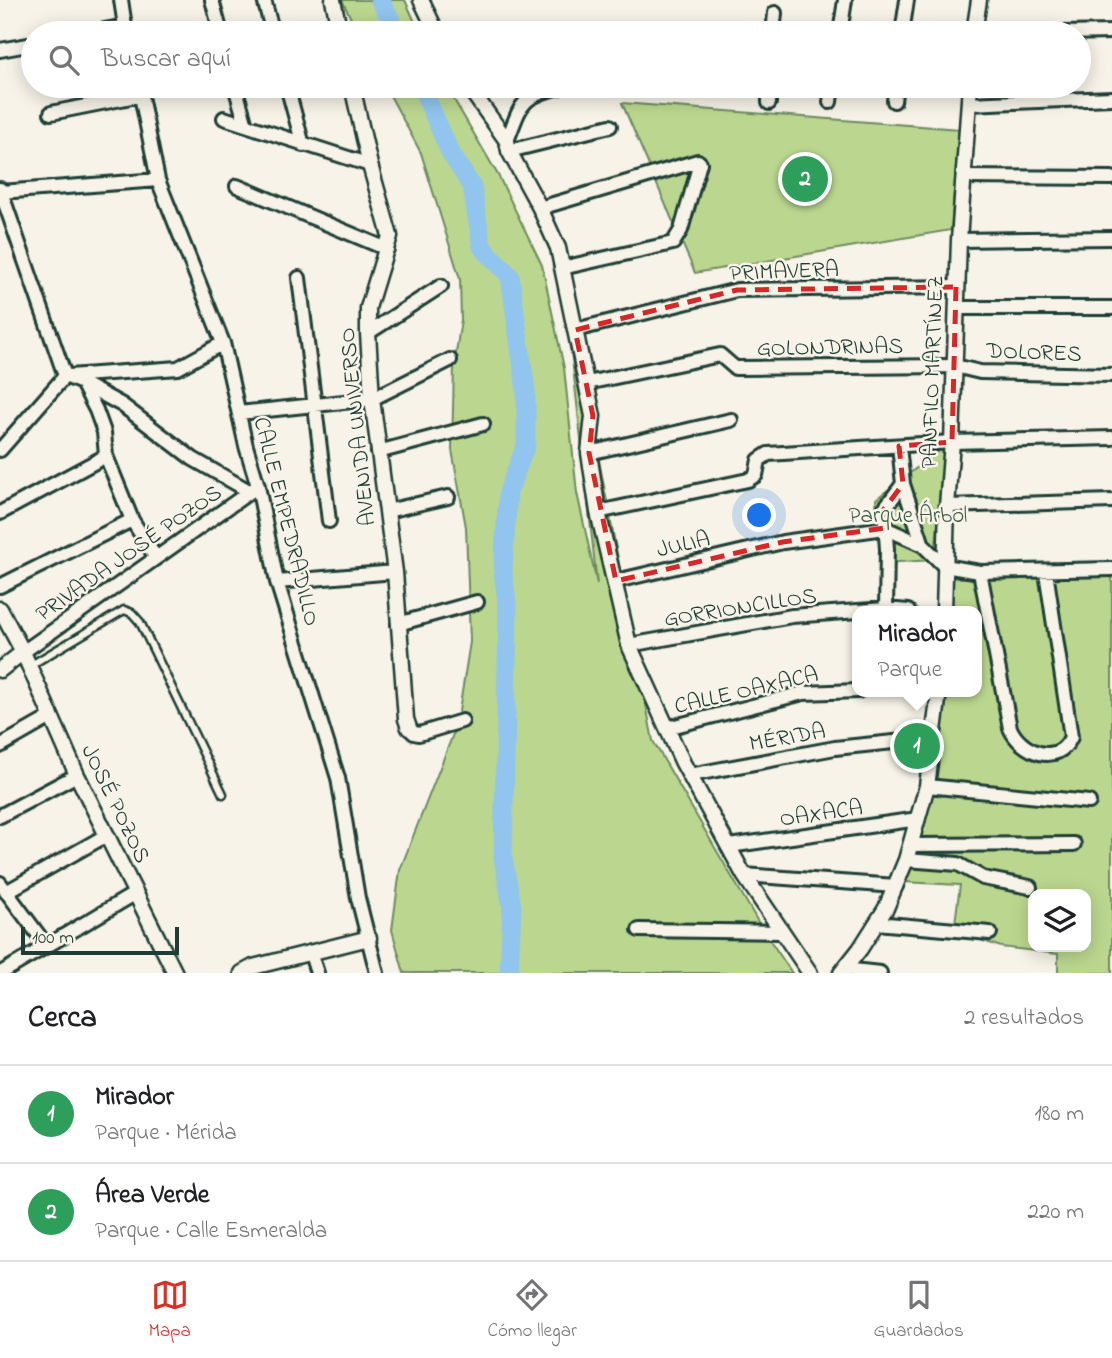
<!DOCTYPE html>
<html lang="es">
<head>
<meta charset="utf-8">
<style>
  :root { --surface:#fff; --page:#f2f2f2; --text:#202124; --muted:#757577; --line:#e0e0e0; --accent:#d93025 }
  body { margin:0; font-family:"Indie Flower",sans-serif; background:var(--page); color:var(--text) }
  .controls { position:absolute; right:21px; bottom:21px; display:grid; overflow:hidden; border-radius:14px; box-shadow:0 4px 18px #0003 }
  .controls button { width:63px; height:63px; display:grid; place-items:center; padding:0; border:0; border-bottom:2px solid var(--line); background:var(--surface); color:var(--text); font:35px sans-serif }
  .scale { position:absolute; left:21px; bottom:18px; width:158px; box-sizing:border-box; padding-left:7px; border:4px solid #1f3d34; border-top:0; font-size:19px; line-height:24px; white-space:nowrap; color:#1f3d34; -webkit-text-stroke:5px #f7f3e8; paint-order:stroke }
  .you { position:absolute; left:760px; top:516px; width:24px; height:24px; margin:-18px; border:5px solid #fff; border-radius:50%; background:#1a73e8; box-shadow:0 0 0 10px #1a73e833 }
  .badge { display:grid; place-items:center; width:46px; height:46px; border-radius:50%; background:var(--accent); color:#fff; font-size:23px; font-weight:700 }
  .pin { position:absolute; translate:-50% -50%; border:4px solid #fff; box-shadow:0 2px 7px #0006 }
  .popup { position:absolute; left:852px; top:606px; width:130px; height:91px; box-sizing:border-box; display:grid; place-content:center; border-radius:14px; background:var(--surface); filter:drop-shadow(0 2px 5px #0005); font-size:23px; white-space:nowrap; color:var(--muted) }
  .popup b { font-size:26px; color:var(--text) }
  .popup::after { content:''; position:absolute; left:50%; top:100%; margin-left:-14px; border:14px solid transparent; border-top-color:var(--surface) }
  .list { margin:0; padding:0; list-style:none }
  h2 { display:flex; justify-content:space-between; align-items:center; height:91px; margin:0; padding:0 28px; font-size:30px }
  h2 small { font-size:23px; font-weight:400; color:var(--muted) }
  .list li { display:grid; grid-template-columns:46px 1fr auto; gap:21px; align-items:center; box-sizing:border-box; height:98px; padding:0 28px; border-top:2px solid var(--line) }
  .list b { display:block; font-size:26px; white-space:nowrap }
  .list p { margin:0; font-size:23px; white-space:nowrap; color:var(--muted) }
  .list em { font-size:23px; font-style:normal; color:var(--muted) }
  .icon { flex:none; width:38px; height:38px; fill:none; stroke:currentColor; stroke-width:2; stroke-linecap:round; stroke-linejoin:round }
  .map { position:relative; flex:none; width:1112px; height:973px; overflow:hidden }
  .search { position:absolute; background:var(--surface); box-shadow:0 4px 18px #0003; left:21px; right:21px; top:21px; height:77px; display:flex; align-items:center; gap:18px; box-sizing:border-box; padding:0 24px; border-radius:38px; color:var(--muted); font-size:26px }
  .sheet { height:287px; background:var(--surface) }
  nav { display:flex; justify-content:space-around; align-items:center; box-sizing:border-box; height:98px; border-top:2px solid var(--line); background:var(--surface); font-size:19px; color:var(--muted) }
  nav a { display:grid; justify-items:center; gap:4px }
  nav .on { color:var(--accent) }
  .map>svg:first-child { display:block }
  .green { fill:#bbd78f; stroke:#6d8a62; stroke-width:2; fill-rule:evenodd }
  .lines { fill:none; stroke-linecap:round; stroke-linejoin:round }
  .river { stroke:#91c4ee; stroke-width:19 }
  .service-casing { stroke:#1f3d34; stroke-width:11 }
  .minor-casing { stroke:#1f3d34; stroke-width:18 }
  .tertiary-casing { stroke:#1f3d34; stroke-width:19 }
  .service { stroke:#f7f3e8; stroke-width:6 }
  .minor { stroke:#f7f3e8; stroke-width:12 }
  .tertiary { stroke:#f7f3e8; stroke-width:14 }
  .marked { fill:none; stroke:#d62828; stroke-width:5; stroke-dasharray:14 9; stroke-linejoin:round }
  .labels { text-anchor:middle; stroke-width:5; stroke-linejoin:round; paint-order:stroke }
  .street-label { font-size:23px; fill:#1f3d34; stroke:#f7f3e8 }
  .park-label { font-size:23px; fill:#3e5c46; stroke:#f7f3e8 }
</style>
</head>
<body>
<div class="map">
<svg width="1112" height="973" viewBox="0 0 1112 973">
  <rect width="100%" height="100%" fill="#f7f3e8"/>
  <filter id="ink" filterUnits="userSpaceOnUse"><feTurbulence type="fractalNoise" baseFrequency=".0143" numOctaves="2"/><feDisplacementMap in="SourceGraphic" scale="14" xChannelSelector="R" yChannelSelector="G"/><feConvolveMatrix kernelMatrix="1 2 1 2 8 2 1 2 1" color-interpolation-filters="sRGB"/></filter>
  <g filter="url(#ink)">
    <path class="green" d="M342,0h63l15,33h-62z
      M385,86h61l52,89 44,90 22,103 13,125 20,91 -35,-316 91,473 108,186 31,46h-388l-12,-43 8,-60 57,-146 13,-82 -4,-115 -14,-77 2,-84 7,-46 -1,-41 -39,-126z
      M622,103l337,26 -8,101 -256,43z
      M944,447l-9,113 -54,3 -5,-64z
      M1112,575v398h-54v-19l-57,-7 -47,-16 6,-46 -56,-3 38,-190h34v-81h-29l2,-33zM1033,894h53v53h-53z"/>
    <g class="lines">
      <path class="river" d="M380,0l18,33
        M421,86l29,66 22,35 10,60 28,29 16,115v54l-18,47 -5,79 5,40 -5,246 9,50 -3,66"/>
      <g class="service-casing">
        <path id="service" d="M31,665l93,-55 8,3 8,9 83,172"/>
      </g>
      <g class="minor-casing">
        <path id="minor" d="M121,0l5,33
          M212,0l9,33
          M264,0l9,33
          M89,33l36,-7
          M773,33l2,-20
          M840,33l5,-33
          M902,33l5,-33
          M1063,33l49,-1
          M0,50l33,-6
          M139,86l19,94 65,163 23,103 12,40 19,96 61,196 20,120 19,75
          M235,86l11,39
          M287,86l16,59
          M894,101l2,-15
          M830,102l2,-16
          M769,103v-17
          M969,104l143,-6
          M51,113l90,-18
          M224,118l146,47
          M507,141c15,-39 13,-44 56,-55
          M509,151l101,-25
          M963,177l149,1
          M237,186l150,63
          M0,189l65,187
          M1,192l157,-12
          M540,208l158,-47 2,2 -19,67 -8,13 -111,25
          M959,240l153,-2
          M299,278l30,243
          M957,308h155
          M575,330l162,-40 219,-3
          M368,333l73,-47
          M65,376l17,7 14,27 8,22 2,24 26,64 24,38
          M69,376l109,-8 45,-25
          M82,383l40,22 71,54 56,32
          M587,383l133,-28 15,13 220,-2 25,6 132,3
          M239,413l133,-14 78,-39
          M899,446l4,38 20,61
          M0,450l65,-74
          M378,452l105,-28
          M589,453l142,-33
          M947,506l165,-5
          M387,511l61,-14
          M598,512l150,-32 8,-5 3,-15 9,-6 184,-12 160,-4
          M0,513l106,-57
          M980,572l30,156c11,25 48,39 61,9l-25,-165
          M616,581l167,-39 102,-14 38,17 21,21 36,6 132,-3
          M277,582l118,-10
          M0,586l132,-66
          M886,609l1,-60 -3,-40 19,-25
          M858,611l28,-2 22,2
          M398,624l79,-22
          M629,645l163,-29 66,-5
          M23,652l235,-166
          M409,728l5,5 5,1 43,-13
          M667,728l136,-35 55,-2
          M0,746l51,-29
          M690,775l145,-27 98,-10
          M927,786l162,16
          M0,816l77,-41
          M911,845l163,-1
          M729,846l189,-27
          M906,860l52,4 25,14 47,9
          M744,875l152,11
          M0,883l46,62
          M6,892l101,-57
          M876,923l114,10
          M639,930l142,2
          M311,954l6,19
          M844,969l36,4
          M1,973l135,-80"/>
      </g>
      <g class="tertiary-casing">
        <path id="tertiary" d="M333,0l7,33
          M421,0l16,33
          M974,33l5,-33
          M352,86l18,79 20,71 -22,72v25l4,66 23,173 11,147 3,9
          M468,86l39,55 2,10 31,57 18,40 35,168 -4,37 9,59 31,133 54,118 61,112 66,98
          M0,609l23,43 54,123 98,198
          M944,611l3,-105 5,-64 7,-202 11,-154
          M0,670l23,-18
          M242,973l11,-6 116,-29
          M841,973l19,-24 26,-41 20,-48 21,-74 12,-94"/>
      </g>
      <use href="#service" class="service"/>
      <use href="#minor" class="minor"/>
      <use href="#tertiary" class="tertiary"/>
    </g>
  </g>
  <path class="marked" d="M956,287l-4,155 -53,4 4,38 -19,25 1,19 -102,14 -167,39 -27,-128 4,-37 -18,-86 162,-40z"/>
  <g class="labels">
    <g class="street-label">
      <text transform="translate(784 270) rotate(-2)" y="8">PRIMAVERA</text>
      <text transform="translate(830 346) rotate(-1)" y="8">GOLONDRINAS</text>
      <text transform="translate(1034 351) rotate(2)" y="8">DOLORES</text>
      <text transform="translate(931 372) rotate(-88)" y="8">PANFILO MARTÍNEZ</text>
      <text transform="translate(356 427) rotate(-96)" y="8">AVENIDA UNIVERSO</text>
      <text transform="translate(288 521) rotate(76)" y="8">CALLE EMPEDRADILLO</text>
      <text transform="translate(683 543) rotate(-13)" y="8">JULIA</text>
      <text transform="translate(128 552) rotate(-35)" y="8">PRIVADA JOSÉ POZOS</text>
      <text transform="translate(740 606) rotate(-9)" y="8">GORRIONCILLOS</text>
      <text transform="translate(746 689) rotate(-13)" y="8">CALLE OAXACA</text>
      <text transform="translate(787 736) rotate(-10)" y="8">MÉRIDA</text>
      <text transform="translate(117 803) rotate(64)" y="8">JOSÉ POZOS</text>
      <text transform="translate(821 812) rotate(-8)" y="8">OAXACA</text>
    </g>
    <g class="park-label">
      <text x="908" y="522">Parque Árbol</text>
    </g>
  </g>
</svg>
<div class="controls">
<button><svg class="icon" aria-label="layers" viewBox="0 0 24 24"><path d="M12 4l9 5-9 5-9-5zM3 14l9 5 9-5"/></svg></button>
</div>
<div class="scale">100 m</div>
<div class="you"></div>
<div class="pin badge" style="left:917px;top:746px;background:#2e9e5b">1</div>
<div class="popup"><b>Mirador</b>Parque</div>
<div class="pin badge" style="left:805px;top:179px;background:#2e9e5b">2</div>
<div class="search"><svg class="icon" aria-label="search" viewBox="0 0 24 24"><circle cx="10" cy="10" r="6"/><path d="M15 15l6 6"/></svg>Buscar aquí</div>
</div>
<section class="sheet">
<h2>Cerca<small>2 resultados</small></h2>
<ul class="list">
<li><span class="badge" style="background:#2e9e5b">1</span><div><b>Mirador</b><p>Parque · Mérida</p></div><em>180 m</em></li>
<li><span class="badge" style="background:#2e9e5b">2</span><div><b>Área Verde</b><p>Parque · Calle Esmeralda</p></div><em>220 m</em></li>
</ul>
</section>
<nav>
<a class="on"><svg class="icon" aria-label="map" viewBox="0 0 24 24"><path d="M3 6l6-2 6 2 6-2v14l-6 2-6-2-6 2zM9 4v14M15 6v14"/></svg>Mapa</a>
<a><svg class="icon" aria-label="directions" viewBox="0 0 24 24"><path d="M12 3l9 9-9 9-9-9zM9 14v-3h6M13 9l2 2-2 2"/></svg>Cómo llegar</a>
<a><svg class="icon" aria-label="saved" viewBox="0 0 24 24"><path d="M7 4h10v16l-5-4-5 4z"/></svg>Guardados</a>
</nav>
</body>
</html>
